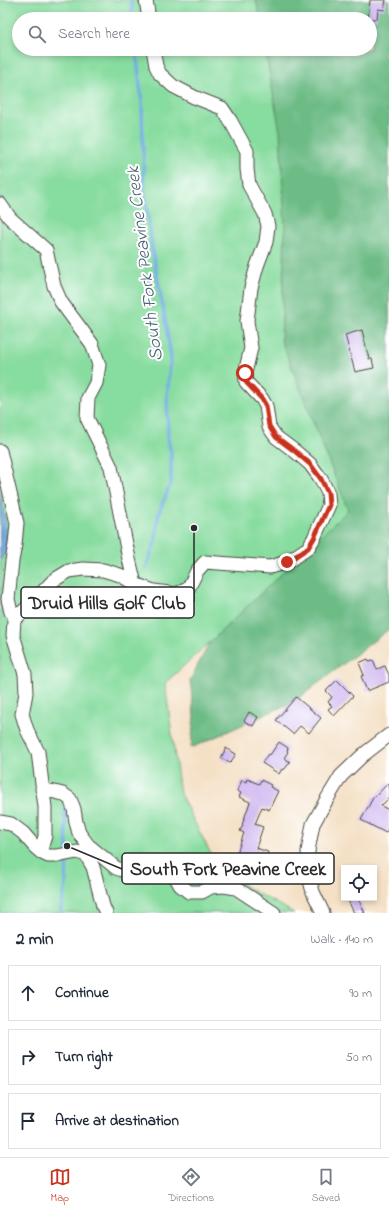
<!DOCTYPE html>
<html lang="en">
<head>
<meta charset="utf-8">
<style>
  :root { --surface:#fff; --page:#f2f2f3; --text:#1f2937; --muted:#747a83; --line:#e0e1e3; --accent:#c8321e }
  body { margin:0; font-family:"Indie Flower",sans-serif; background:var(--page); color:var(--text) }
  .controls { position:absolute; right:12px; bottom:12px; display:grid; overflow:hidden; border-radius:0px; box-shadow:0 2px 6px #0003 }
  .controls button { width:36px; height:36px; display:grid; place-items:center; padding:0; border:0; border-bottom:1px solid var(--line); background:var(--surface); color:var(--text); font:20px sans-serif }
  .stop { position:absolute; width:12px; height:12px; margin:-9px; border:3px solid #c8321e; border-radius:50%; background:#fff }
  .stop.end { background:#c8321e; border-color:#fff; box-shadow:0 1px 4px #0008 }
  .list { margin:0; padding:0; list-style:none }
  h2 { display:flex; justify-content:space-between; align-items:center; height:52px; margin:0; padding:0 16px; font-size:17px }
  h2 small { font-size:13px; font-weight:400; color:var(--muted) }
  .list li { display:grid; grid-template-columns:26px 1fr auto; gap:12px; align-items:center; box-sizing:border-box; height:56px; margin:0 8px 8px; padding:0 8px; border:1px solid var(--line); border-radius:0px }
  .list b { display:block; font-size:15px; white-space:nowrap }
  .list em { font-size:13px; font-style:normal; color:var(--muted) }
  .icon { flex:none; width:22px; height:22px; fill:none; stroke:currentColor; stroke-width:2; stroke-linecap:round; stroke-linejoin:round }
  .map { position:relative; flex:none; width:389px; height:913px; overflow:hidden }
  .search { position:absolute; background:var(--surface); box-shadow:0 2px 6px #0003; left:12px; right:12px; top:12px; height:44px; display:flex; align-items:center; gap:10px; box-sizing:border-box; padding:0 14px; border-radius:22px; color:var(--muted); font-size:15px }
  .sheet { height:244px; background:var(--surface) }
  nav { display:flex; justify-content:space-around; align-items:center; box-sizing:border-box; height:56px; border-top:1px solid var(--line); background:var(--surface); font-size:11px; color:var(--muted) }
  nav a { display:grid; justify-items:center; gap:2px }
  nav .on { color:var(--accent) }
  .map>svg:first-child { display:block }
  .green { fill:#87dc9f; stroke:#598465 }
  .forest { fill:#6dbc86; stroke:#4c7458 }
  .water { fill:#76ade5; stroke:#506c88 }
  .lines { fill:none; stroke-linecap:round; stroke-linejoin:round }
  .stream { stroke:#76ade5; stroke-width:3.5 }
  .building { fill:#cdb5ef }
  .minor-casing { stroke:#494642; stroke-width:15 }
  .minor { stroke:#fff; stroke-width:13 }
  .route { stroke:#c8321e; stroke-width:5 }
  .labels { text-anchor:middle; stroke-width:4; stroke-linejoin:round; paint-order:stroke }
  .water-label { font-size:19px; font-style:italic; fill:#495f75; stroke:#fff }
  .leader { fill:none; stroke:#2b2b2b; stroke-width:1.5 }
  .callout-dot { fill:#2b2b2b; stroke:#fff; stroke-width:1.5 }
  .callout { fill:#fff; stroke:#2b2b2b; stroke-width:1.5 }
  .callout-label { font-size:19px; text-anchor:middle; font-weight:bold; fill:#2b2b2b }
</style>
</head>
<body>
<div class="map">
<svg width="389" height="913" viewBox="0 0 389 913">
  <rect width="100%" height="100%" fill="#fff"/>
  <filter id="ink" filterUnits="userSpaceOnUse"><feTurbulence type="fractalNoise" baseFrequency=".025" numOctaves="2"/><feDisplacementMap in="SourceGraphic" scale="8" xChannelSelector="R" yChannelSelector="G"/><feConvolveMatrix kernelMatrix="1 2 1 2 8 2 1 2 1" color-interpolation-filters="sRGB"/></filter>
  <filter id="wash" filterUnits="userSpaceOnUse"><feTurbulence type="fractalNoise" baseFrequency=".012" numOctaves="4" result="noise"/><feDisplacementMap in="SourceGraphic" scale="16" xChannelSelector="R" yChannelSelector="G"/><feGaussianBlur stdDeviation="0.9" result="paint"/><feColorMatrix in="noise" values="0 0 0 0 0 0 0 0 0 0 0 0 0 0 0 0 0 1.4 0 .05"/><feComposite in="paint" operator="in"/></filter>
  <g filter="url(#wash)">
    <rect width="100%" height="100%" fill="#f4e0c5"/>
    <path class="green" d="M0,0h253l48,16 1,3h-283v30h294l76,181v382l-179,30 -45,41 15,111 32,62 36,32 46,25h-294z"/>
    <path class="forest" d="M256,0h133v40l-5,14 5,11v564l-94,72 -104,47 3,-32 -4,-36 20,-38 138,-132 -67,-170 4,-112 -5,-96 -15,-83h105v-30h-110z"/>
    <path class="water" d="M0,494c3,13 10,49 4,61 -1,2 -3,4 -4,5z"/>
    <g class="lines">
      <path class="stream" d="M131,0l2,19
        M136,49l6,55 2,82 8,62 13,71 6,38 -4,37 1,46 3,12v31l-13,32 -2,24 -10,29
        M65,810l2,40
        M60,913l6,-29 1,-27"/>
    </g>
    <g id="blocks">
      <path class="building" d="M370,0h16l-2,10 -6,-1 -1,10h-9z
        M362,330l7,29h3l2,9 -19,4 -10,-37z
        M368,659l1,2 4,-1 4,9 8,-3 4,9v7l-22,9 -6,-15 3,-1 -5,-12z
        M337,680l16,16 -19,20 -6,-7 4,-3 -4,-4 4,-5 -6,-6z
        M296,697l25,21 -12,15 -9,-7 -7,8 -17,-14z
        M249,712l9,5 -5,9 -9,-5z
        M279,742l9,6 -1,3 1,1 -4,6 6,4 -6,8 -2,-1 -3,5 -17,-11 6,-9 2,1z
        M226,748l10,6 -6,9 -9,-5z
        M247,779l12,5 2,-4 10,5 -1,2 8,4 -9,19 -7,-3 -7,17 8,3 -7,21 12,4 -1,3h1l-7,19 -15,-5 3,-6 -2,-1 1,-5 -11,-4 7,-20 -4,-2 3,-6h-1l8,-23 -11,-5 2,-4 -4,-2 5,-11 4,2z
        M389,782v16l-8,8 8,4v17l-3,6 -25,-13 13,-24 1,1z
        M347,898h11l7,15h-11z"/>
    </g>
  </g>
  <g filter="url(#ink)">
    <use href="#blocks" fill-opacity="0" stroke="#494642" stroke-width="1"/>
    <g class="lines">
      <g class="minor-casing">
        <path id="minor" d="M146,0l3,19
          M0,204l10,14 36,32 8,36 7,16 31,42 7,21 -3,18 -8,15 -1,20 24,49 18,92 6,25
          M0,451l17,72 -2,22 -3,16 -4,38 3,13 9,2
          M42,789l21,5 7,5 4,10 2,13 3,11 9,12 28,23 12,4 37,-3 9,5 6,11 9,7h13l9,-5 13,-1 12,2 38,25
          M0,822l11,2 12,9 12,14 7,-1 3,-10v-29l-7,-55 -11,-22 -5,-16 4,-21 -1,-19 -12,-39 1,-15 17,-16 23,-24 15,-9 14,-2 20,1 17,5 15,9 19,7 22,3 12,-5 9,-18 8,-9 65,5 17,-5 21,-14 6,-10 15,-33 -1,-12 -7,-14 -11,-15 -14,-12 -20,-15 -7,-10 -3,-21 -4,-7 -16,-17 -1,-9 6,-25 -4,-27 4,-33 6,-22 9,-24 2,-16 -3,-12 -16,-29 -2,-16v-18l-17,-31 -8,-12 -28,-11 -21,-11 -13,-12 -4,-8 -3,-17
          M35,847l7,6 6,3h9l20,-4 9,3 7,12 10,39 3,7
          M323,913l-10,-21 -4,-15 -1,-26 5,-27 14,-25 14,-23 22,-21 26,-20"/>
      </g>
      <use href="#minor" class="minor"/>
    </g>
  </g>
  <g class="lines" filter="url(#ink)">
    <path class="route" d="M245,373l1,9 16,17 4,7 3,20 7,11 20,15 14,12 11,15 7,14 1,12 -15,33 -6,10 -21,14"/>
  </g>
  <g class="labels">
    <g class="water-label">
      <text transform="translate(143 264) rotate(-97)" y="7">South Fork Peavine Creek</text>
    </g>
  </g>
  <path class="leader" d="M194 528L194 602M67 846L122 869"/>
  <g class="callout-dot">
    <circle cx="194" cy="528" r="4"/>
    <circle cx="67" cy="846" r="4"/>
  </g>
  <g class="callout">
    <rect x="21" y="587" width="173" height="31" rx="4"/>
    <rect x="122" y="853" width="212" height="31" rx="4"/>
  </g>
  <g class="callout-label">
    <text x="107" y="609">Druid Hills Golf Club</text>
    <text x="228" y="875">South Fork Peavine Creek</text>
  </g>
</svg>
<div class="controls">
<button><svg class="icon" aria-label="locate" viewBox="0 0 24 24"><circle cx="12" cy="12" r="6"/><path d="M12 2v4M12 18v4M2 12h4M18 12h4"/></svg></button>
</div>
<div class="stop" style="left:245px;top:373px"></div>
<div class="stop end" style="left:287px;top:562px"></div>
<div class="search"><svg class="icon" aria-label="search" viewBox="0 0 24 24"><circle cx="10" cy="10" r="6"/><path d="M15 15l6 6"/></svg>Search here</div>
</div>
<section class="sheet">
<h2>2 min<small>Walk · 140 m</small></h2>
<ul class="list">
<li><svg class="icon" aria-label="ahead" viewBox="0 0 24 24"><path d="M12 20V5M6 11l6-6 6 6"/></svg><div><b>Continue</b></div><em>90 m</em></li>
<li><svg class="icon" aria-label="right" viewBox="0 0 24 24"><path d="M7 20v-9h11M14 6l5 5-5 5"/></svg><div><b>Turn right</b></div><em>50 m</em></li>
<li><svg class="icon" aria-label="arrive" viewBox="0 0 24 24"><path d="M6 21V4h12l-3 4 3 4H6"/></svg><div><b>Arrive at destination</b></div></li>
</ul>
</section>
<nav>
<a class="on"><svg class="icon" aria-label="map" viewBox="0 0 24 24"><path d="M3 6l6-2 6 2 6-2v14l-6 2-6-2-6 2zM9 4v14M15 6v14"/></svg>Map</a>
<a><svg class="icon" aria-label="directions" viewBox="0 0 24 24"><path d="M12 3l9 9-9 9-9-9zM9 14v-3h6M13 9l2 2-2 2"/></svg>Directions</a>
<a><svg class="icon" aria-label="saved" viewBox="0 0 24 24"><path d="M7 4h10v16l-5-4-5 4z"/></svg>Saved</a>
</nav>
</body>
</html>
